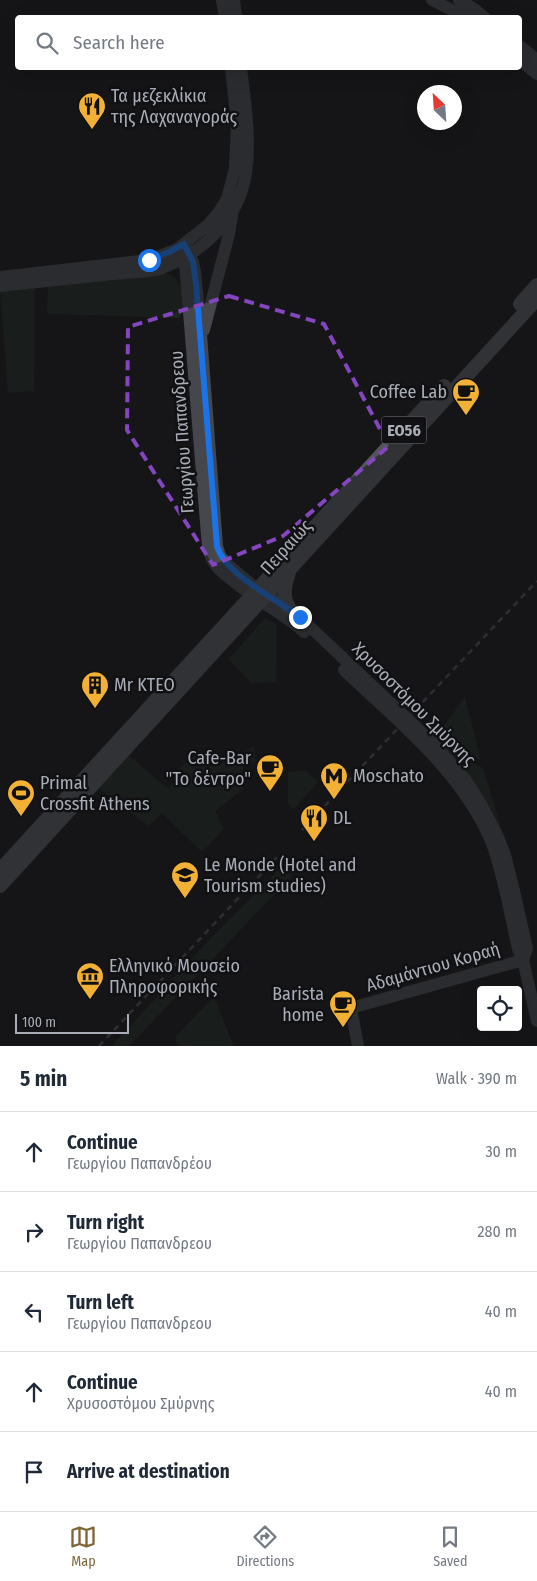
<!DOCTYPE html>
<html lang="en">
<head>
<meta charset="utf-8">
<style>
  :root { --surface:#fff; --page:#f6f6f7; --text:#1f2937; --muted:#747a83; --line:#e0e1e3; --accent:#7e6636 }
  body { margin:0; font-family:"Fira Sans Condensed",sans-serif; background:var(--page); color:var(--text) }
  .controls { position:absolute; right:15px; bottom:15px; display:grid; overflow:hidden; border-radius:5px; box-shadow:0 5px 20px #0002 }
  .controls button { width:45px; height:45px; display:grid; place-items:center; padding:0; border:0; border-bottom:1px solid var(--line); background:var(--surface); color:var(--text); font:25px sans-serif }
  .compass { position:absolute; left:417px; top:85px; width:45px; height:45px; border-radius:50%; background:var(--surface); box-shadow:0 5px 20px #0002; rotate:335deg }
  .scale { position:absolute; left:15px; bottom:12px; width:114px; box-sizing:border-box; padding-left:5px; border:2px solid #a8adb8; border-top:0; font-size:14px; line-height:18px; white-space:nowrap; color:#a8adb8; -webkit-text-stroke:4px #111113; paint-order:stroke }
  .stop { position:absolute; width:15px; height:15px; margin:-11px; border:4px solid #1a73e8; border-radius:50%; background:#fff }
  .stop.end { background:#1a73e8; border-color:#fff; box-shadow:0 1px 5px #0008 }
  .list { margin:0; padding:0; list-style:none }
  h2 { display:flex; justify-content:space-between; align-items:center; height:65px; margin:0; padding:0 20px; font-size:21px }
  h2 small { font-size:16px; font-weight:400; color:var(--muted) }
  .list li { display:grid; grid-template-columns:32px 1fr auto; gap:15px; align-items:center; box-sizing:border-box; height:80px; padding:0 20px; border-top:1px solid var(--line) }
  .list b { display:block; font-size:19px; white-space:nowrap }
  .list p { margin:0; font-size:16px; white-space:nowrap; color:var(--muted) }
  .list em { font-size:16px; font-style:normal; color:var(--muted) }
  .icon { flex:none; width:28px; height:28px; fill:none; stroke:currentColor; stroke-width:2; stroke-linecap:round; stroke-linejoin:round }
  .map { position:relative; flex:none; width:537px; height:1046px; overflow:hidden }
  .search { position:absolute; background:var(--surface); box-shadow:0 5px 20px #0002; left:15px; right:15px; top:15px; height:55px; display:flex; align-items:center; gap:12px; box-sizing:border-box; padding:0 18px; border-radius:5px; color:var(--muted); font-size:19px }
  .sheet { height:465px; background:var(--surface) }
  nav { display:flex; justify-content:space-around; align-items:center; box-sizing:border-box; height:70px; border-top:1px solid var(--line); background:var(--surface); font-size:14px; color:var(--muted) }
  nav a { display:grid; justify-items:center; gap:2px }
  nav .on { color:var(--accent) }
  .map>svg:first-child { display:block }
  .green { fill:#1e261f }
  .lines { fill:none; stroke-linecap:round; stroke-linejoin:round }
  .secondary { stroke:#45474d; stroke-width:12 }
  .primary { stroke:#53555c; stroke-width:14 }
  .rail { stroke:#4a4c52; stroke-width:2.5; stroke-dasharray:6 5; stroke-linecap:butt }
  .secondary-bridge { stroke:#45474d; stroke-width:12 }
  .route { stroke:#1a73e8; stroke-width:6 }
  .marked { fill:none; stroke:#8446be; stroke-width:4; stroke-dasharray:10 6; stroke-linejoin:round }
  .labels { text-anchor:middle; stroke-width:5; stroke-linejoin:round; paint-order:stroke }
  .shield { fill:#111113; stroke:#7b7e86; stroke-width:1 }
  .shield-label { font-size:16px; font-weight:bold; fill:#a8adb8 }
  .poi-label { font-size:18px; fill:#a8adb8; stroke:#111113; text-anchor:start }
  .street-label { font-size:18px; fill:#a8adb8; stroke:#111113 }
</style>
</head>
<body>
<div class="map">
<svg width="537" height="1046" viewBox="0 0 537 1046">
  <rect width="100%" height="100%" fill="#161618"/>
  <path class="green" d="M163,273c6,1 13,4 16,10 6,9 6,27 0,35l-129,-4 -3,-2 1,-26z
    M35,288l-1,103 -26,2 -8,-103z
    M265,618l12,7 -1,57 -25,1 -22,-24z
    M465,697l16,63 -13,-3 -12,4 -22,-22z
    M254,746l1,15 -12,5v23l-28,22 9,18 -22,23 -40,-39 -13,13 -52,-39 30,-33 40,34 10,-8 -2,-8 23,-20 17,15z
    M465,763h8l10,5 18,59 -2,1 -39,-63z
    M306,770l12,12 -25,28 -5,-7v-31z
    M285,864l10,9 -166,173h-17l96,-105z
    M214,997l20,49h-55l-4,-9z"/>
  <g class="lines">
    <path class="secondary" d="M222,0l3,18
      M234,0l2,18
      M432,0l36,18
      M459,0l15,9 11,9
      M520,46l17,14
      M520,60l17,14
      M184,244l9,18 2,10 5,49 17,225 3,10 6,7 32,27 33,20 18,16
      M177,249l8,17 2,21 20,248c1,9 1,18 6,26 4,8 12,14 19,19 23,20 50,32 72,52
      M0,277l149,-17 28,-11 31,-24 11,-13 8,-13 8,-31 2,-45 -6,-55
      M0,286c38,-4 75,-8 113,-12 15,-2 35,-1 49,-6 42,-16 77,-49 84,-95 5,-35 -1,-71 -5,-105
      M204,330l25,-96 3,-18
      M514,891l13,57 -4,12
      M506,893l12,56 5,11 14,61
      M358,1046l-7,-38 172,-48"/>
    <path class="primary" d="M520,304l17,-19
      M289,572c-4,13 -8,26 2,38
      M0,870l444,-484
      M0,886l537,-587"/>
    <path class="rail" d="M302,830l235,-249
      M99,1046l179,-190"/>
    <path class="secondary-bridge" d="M309,626l122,115 34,38 16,25 17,33 7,18 9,36
      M344,670c54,52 117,100 147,171 7,17 10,34 15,52"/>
  </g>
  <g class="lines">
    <path class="route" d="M149,260l20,-8 15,-8 9,18 3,22 21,262c8,29 60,53 83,71"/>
  </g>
  <path d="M0 0H537V1046H0ZM229,296l95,28 65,122 -106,90 -70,29 -86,-135 1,-103z" fill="#161618" fill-opacity=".55" fill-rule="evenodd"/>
  <path class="marked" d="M229,296l95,28 65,122 -106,90 -70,29 -86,-135 1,-103z"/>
  <defs>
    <g id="restaurant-pin" transform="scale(1.4375)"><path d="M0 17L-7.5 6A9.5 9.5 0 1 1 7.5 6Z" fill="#f2b134" stroke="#111113"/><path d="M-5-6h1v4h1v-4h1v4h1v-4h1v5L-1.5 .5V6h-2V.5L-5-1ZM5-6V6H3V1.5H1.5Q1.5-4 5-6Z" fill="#111"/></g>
    <g id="cafe-pin" transform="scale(1.4375)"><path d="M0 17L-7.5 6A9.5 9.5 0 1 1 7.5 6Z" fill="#f2b134" stroke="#111113"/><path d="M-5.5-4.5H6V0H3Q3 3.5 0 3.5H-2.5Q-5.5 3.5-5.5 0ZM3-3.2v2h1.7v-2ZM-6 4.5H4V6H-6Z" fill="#111"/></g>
    <g id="building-pin" transform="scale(1.4375)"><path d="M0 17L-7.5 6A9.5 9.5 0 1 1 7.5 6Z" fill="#f2b134" stroke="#111113"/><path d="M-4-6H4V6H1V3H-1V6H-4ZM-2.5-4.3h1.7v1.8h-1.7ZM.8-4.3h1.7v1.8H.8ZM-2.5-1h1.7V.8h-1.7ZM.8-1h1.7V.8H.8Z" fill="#111"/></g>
    <g id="metro-pin" transform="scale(1.4375)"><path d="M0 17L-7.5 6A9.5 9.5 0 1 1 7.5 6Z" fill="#f2b134" stroke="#111113"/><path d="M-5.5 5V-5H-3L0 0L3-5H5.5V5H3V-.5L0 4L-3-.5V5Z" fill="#111"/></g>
    <g id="stadium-pin" transform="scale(1.4375)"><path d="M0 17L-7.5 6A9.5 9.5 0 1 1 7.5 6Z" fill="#f2b134" stroke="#111113"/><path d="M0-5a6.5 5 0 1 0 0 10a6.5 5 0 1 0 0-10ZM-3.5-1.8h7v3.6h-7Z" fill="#111"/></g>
    <g id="school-pin" transform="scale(1.4375)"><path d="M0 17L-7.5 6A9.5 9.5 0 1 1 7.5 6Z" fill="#f2b134" stroke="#111113"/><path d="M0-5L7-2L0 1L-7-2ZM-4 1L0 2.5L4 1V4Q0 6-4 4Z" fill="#111"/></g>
    <g id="museum-pin" transform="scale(1.4375)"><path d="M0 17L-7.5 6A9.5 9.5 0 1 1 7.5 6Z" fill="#f2b134" stroke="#111113"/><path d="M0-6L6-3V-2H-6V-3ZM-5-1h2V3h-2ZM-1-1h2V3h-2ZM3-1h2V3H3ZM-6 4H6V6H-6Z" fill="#111"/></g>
  </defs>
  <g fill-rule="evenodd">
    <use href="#restaurant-pin" x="92" y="106"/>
    <use href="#cafe-pin" x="466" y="392"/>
    <use href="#building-pin" x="95" y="685"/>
    <use href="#cafe-pin" x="270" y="768"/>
    <use href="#metro-pin" x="334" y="776"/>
    <use href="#stadium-pin" x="21" y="793"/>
    <use href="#restaurant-pin" x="314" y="818"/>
    <use href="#school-pin" x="185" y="875"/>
    <use href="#museum-pin" x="90" y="976"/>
    <use href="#cafe-pin" x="343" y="1004"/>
  </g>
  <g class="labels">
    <rect class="shield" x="381.5" y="416.5" width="45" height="27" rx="4"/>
    <g class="shield-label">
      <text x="404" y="436">ΕΟ56</text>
    </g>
    <g class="poi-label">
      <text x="111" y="102">Τα μεζεκλίκια<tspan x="111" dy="21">της Λαχαναγοράς</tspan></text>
      <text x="447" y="398" text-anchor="end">Coffee Lab</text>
      <text x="114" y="691">Mr KTEO</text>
      <text x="251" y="764" text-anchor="end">Cafe-Bar<tspan x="251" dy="21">"Το δέντρο"</tspan></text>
      <text x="353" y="782">Moschato</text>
      <text x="40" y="789">Primal<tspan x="40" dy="21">Crossfit Athens</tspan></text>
      <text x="333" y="824">DL</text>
      <text x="204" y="871">Le Monde (Hotel and<tspan x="204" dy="21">Tourism studies)</tspan></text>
      <text x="109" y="972">Ελληνικό Μουσείο<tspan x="109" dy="21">Πληροφορικής</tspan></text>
      <text x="324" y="1000" text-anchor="end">Barista<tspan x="324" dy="21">home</tspan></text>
    </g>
    <g class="street-label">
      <text transform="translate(182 432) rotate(-94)" y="6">Γεωργίου Παπανδρεου</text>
      <text transform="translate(286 547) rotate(-48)" y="6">Πειραιώς</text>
      <text transform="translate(414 704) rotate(45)" y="6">Χρυσοστόμου Σμύρνης</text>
      <text transform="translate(433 967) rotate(-16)" y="6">Αδαμάντιου Κοραή</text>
    </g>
  </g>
</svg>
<div class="controls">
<button><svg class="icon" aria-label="locate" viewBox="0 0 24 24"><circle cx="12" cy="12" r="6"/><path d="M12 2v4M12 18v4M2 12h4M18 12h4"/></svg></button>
</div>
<svg class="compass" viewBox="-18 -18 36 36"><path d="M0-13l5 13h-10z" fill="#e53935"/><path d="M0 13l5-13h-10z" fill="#747a83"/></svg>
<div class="scale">100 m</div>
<div class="stop" style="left:149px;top:260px"></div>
<div class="stop end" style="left:300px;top:617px"></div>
<div class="search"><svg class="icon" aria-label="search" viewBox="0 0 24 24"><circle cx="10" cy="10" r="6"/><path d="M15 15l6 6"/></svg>Search here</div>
</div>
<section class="sheet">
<h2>5 min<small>Walk · 390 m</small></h2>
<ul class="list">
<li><svg class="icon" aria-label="ahead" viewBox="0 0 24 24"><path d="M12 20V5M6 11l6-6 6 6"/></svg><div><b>Continue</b><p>Γεωργίου Παπανδρέου</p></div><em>30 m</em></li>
<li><svg class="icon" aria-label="right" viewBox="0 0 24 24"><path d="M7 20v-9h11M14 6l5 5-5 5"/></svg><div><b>Turn right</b><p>Γεωργίου Παπανδρεου</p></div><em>280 m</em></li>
<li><svg class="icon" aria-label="left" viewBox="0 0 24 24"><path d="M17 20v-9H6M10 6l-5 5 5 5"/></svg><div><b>Turn left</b><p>Γεωργίου Παπανδρεου</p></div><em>40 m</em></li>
<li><svg class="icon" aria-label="ahead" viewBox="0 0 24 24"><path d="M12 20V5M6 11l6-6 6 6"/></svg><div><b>Continue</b><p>Χρυσοστόμου Σμύρνης</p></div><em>40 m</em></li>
<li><svg class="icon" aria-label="arrive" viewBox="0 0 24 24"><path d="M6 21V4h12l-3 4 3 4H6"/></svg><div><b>Arrive at destination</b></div></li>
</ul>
</section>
<nav>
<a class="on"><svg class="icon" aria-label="map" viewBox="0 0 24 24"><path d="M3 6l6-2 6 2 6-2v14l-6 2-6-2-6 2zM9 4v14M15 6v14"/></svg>Map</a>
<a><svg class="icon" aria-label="directions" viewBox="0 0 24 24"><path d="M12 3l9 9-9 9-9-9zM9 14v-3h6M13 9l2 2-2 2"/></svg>Directions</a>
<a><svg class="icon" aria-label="saved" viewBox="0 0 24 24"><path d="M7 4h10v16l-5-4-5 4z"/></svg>Saved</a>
</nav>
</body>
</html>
